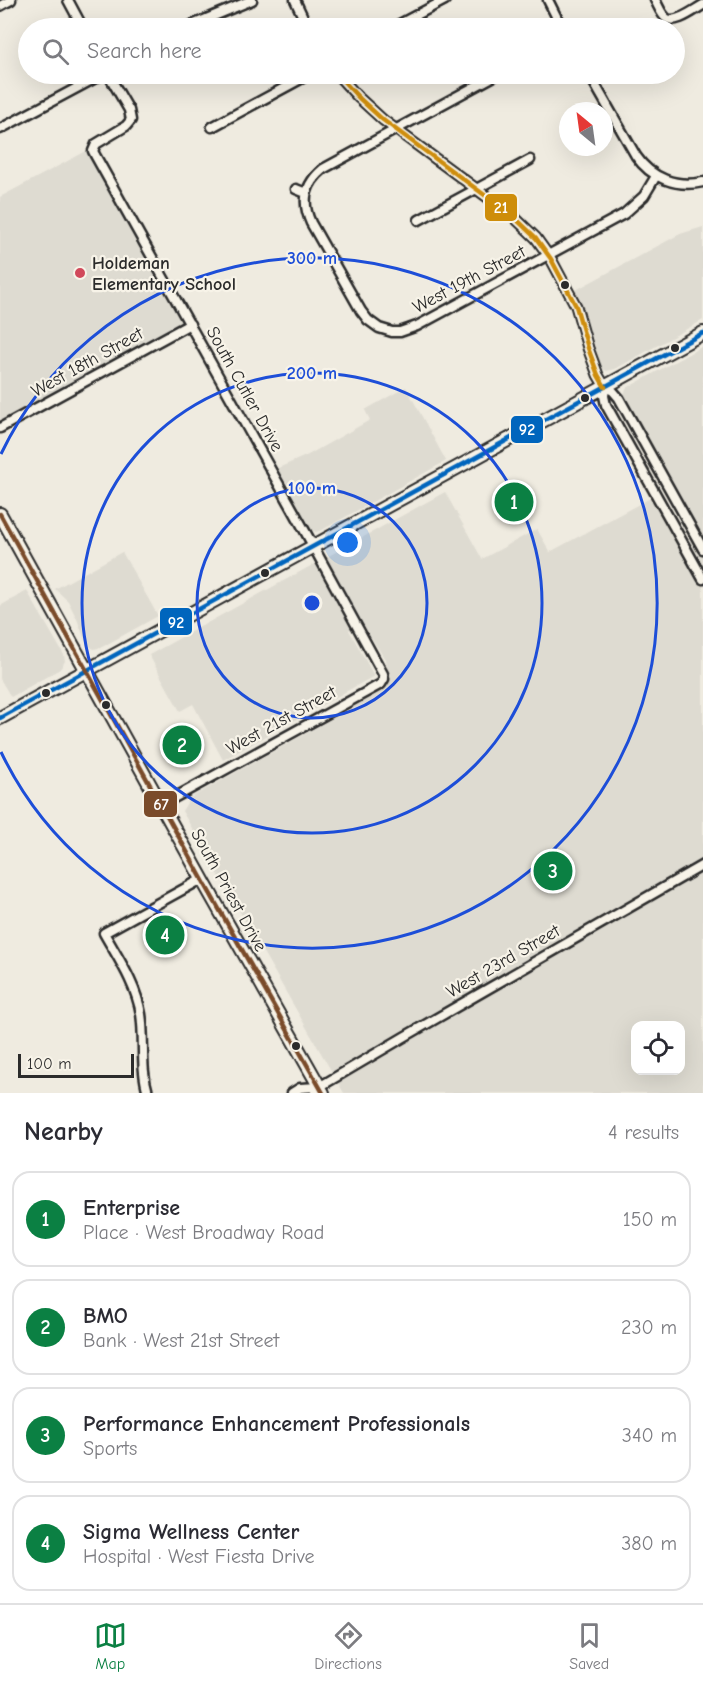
<!DOCTYPE html>
<html lang="en">
<head>
<meta charset="utf-8">
<style>
  :root { --surface:#fff; --page:#f7f7f7; --text:#2b2b33; --muted:#7c7c81; --line:#e1e1e2; --accent:#0b8043 }
  body { margin:0; font-family:"Comic Neue",sans-serif; background:var(--page); color:var(--text) }
  .controls { position:absolute; right:18px; bottom:18px; display:grid; overflow:hidden; border-radius:12px; box-shadow:0 6px 24px #0002 }
  .controls button { width:54px; height:54px; display:grid; place-items:center; padding:0; border:0; border-bottom:2px solid var(--line); background:var(--surface); color:var(--text); font:30px sans-serif }
  .compass { position:absolute; left:559px; top:102px; width:54px; height:54px; border-radius:50%; background:var(--surface); box-shadow:0 6px 24px #0002; rotate:331deg }
  .scale { position:absolute; left:18px; bottom:15px; width:116px; box-sizing:border-box; padding-left:6px; border:3px solid #2b2b2b; border-top:0; font-size:16px; line-height:21px; white-space:nowrap; color:#2b2b2b; -webkit-text-stroke:4px #f7f3e8; paint-order:stroke }
  .you { position:absolute; left:348px; top:543px; width:21px; height:21px; margin:-15px; border:4px solid #fff; border-radius:50%; background:#1a73e8; box-shadow:0 0 0 9px #1a73e833 }
  .badge { display:grid; place-items:center; width:39px; height:39px; border-radius:50%; background:var(--accent); color:#fff; font-size:20px; font-weight:700 }
  .pin { position:absolute; translate:-50% -50%; border:3px solid #fff; box-shadow:0 2px 6px #0006 }
  .list { margin:0; padding:0; list-style:none }
  h2 { display:flex; justify-content:space-between; align-items:center; height:78px; margin:0; padding:0 24px; font-size:26px }
  h2 small { font-size:20px; font-weight:400; color:var(--muted) }
  .list li { display:grid; grid-template-columns:39px 1fr auto; gap:18px; align-items:center; box-sizing:border-box; height:96px; margin:0 12px 12px; padding:0 12px; border:2px solid var(--line); border-radius:18px }
  .list b { display:block; font-size:22px; white-space:nowrap }
  .list p { margin:0; font-size:20px; white-space:nowrap; color:var(--muted) }
  .list em { font-size:20px; font-style:normal; color:var(--muted) }
  .icon { flex:none; width:33px; height:33px; fill:none; stroke:currentColor; stroke-width:2; stroke-linecap:round; stroke-linejoin:round }
  .map { position:relative; flex:none; width:703px; height:1093px; overflow:hidden }
  .search { position:absolute; background:var(--surface); box-shadow:0 6px 24px #0002; left:18px; right:18px; top:18px; height:66px; display:flex; align-items:center; gap:15px; box-sizing:border-box; padding:0 21px; border-radius:33px; color:var(--muted); font-size:22px }
  .sheet { height:510px; background:var(--surface) }
  nav { display:flex; justify-content:space-around; align-items:center; box-sizing:border-box; height:84px; border-top:2px solid var(--line); background:var(--surface); font-size:16px; color:var(--muted) }
  nav a { display:grid; justify-items:center; gap:3px }
  nav .on { color:var(--accent) }
  .map>svg:first-child { display:block }
  .built { fill:#dedbd1; fill-rule:evenodd }
  .lines { fill:none; stroke-linecap:round; stroke-linejoin:round }
  .street-casing { stroke:#2b2b2b; stroke-width:13 }
  .secondary-casing { stroke:#2b2b2b; stroke-width:16 }
  .street { stroke:#f7f3e8; stroke-width:8 }
  .secondary { stroke:#f7f3e8; stroke-width:12 }
  .bus-1-casing { stroke:#f7f3e8; stroke-width:9 }
  .bus-2-casing { stroke:#f7f3e8; stroke-width:9 }
  .bus-3-casing { stroke:#f7f3e8; stroke-width:9 }
  .bus-1 { stroke:#0065bd; stroke-width:4.5 }
  .bus-2 { stroke:#7a4b2a; stroke-width:4.5 }
  .bus-3 { stroke:#ce8d09; stroke-width:4.5 }
  .ring { fill:none; stroke:#1d4ed8; stroke-width:3 }
  .poi-dot { fill:#d1495b; stroke:#f7f3e8; stroke-width:2 }
  .bus-dot { fill:#2b2b2b; stroke:#f7f3e8; stroke-width:2 }
  .labels { text-anchor:middle; stroke-width:4.5; stroke-linejoin:round; paint-order:stroke }
  .poi-label { font-size:18px; font-weight:bold; fill:#2b2b2b; stroke:#f7f3e8; text-anchor:start }
  .street-label { font-size:18px; fill:#2b2b2b; stroke:#f7f3e8 }
  .centre { fill:#1d4ed8; stroke:#f7f3e8; stroke-width:3 }
  .ring-label { font-size:18px; text-anchor:middle; font-weight:bold; fill:#1d4ed8; stroke:#f7f3e8; stroke-width:4.5; stroke-linejoin:round; paint-order:stroke }
  .line-badge { stroke:#f7f3e8; stroke-width:2 }
  .badge-label { font-size:16px; text-anchor:middle; font-weight:bold; fill:#fff }
</style>
</head>
<body>
<div class="map">
<svg width="703" height="1093" viewBox="0 0 703 1093">
  <rect width="100%" height="100%" fill="#efebe0"/>
  <filter id="ink" filterUnits="userSpaceOnUse"><feTurbulence type="fractalNoise" baseFrequency=".0167" numOctaves="2"/><feDisplacementMap in="SourceGraphic" scale="12" xChannelSelector="R" yChannelSelector="G"/><feConvolveMatrix kernelMatrix="1 2 1 2 8 2 1 2 1" color-interpolation-filters="sRGB"/></filter>
  <g filter="url(#ink)">
    <path class="built" d="M94,147l96,177 -190,104v-231z
      M703,227v93l-88,49 -8,2 -3,-1 -4,-5 -16,-55 -10,-19 106,-57z
      M703,346v747h-359l-162,-282 8,-13 194,-108 5,-8 -3,-21 -24,-38 -13,7 25,46 -151,84 -30,-56 -13,7 -31,-56 296,-163 37,67 55,-30 13,23 104,-56 28,49 17,-10 -75,-134 -1,-5 4,-8zM636,1026h44v44h-44z
      M406,387l40,74 -124,69 -6,2 -5,-2 -35,-61 32,-14 62,-35 -5,-10z
      M122,552l36,64 -56,31 -8,2 -7,-4 -10,-26 -9,-18 -13,-12z
      M27,591l37,64 1,6 -5,8 -49,28 -11,-18v-73z"/>
    <g class="lines">
      <g class="street-casing">
        <path id="street" d="M68,0l15,28
          M295,0l13,28
          M548,0l14,28
          M655,0c3,5 6,14 11,18 9,7 28,-8 37,-13
          M0,6l11,-6
          M185,28l67,-28
          M392,28l53,-28
          M108,74l21,36 2,10 -5,6 -30,18 -3,7 2,4 211,378 77,141 1,5 -3,5 -220,121
          M337,74l22,24 24,22 130,96 23,22 15,21 25,47 12,42 10,27 7,12
          M498,74l-175,95c-18,15 -22,32 -12,54l50,88 7,9 11,8 13,4h8l17,-6 207,-112 20,-18 12,-20
          M589,74l47,82c15,22 40,32 67,26
          M212,127l98,-53
          M0,129l103,-55
          M296,189l10,4
          M419,220l111,-60
          M605,387l-1,9 2,9 97,174
          M605,387l8,4 6,7 84,151
          M0,428l190,-104
          M148,1093c-8,-26 -3,-53 -7,-79 -5,-30 -23,-56 -37,-81l98,-54
          M292,1093l8,-5 19,-1
          M315,1093l4,-6 85,-50 299,-172"/>
      </g>
      <g class="secondary-casing">
        <path id="secondary" d="M0,514l206,372 117,207
          M0,718l703,-385"/>
      </g>
      <use href="#street" class="street"/>
      <use href="#secondary" class="secondary"/>
      <g class="bus-1-casing">
        <path id="bus-1" d="M0,718l703,-385"/>
      </g>
      <g class="bus-2-casing">
        <path id="bus-2" d="M0,514l206,372 117,207"/>
      </g>
      <g class="bus-3-casing">
        <path id="bus-3" d="M337,74l22,24 24,22 130,96 23,22 15,21 25,47 12,42 10,27 7,12"/>
      </g>
      <use href="#bus-1" class="bus-1"/>
      <use href="#bus-2" class="bus-2"/>
      <use href="#bus-3" class="bus-3"/>
    </g>
  </g>
  <g class="ring">
    <circle cx="312" cy="603" r="115"/>
    <circle cx="312" cy="603" r="230"/>
    <path d="M1 454A345 345 0 1 1 1 752"/>
  </g>
  <circle class="poi-dot" cx="80" cy="273" r="6"/>
  <g class="bus-dot">
    <circle cx="565" cy="285" r="5"/>
    <circle cx="675" cy="348" r="5"/>
    <circle cx="585" cy="398" r="5"/>
    <circle cx="265" cy="573" r="5"/>
    <circle cx="46" cy="693" r="5"/>
    <circle cx="106" cy="705" r="5"/>
    <circle cx="296" cy="1046" r="5"/>
  </g>
  <g class="labels">
    <g class="poi-label">
      <text x="92" y="269">Holdeman<tspan x="92" dy="21">Elementary School</tspan></text>
    </g>
    <g class="street-label">
      <text transform="translate(469 279) rotate(-28)" y="6">West 19th Street</text>
      <text transform="translate(87 362) rotate(-29)" y="6">West 18th Street</text>
      <text transform="translate(245 389) rotate(61)" y="6">South Cutler Drive</text>
      <text transform="translate(281 720) rotate(-29)" y="6">West 21st Street</text>
      <text transform="translate(229 890) rotate(61)" y="6">South Priest Drive</text>
      <text transform="translate(503 961) rotate(-30)" y="6">West 23rd Street</text>
    </g>
  </g>
  <circle cx="312" cy="603" r="9" class="centre"/>
  <g class="ring-label">
    <text x="312" y="264">300 m</text>
    <text x="312" y="379">200 m</text>
    <text x="312" y="494">100 m</text>
  </g>
  <g class="line-badge">
    <rect x="484" y="193" width="34" height="29" rx="6" fill="#ce8d09"/>
    <rect x="510" y="415" width="34" height="29" rx="6" fill="#0065bd"/>
    <rect x="159" y="607" width="34" height="29" rx="6" fill="#0065bd"/>
    <rect x="143" y="790" width="35" height="28" rx="6" fill="#7a4b2a"/>
  </g>
  <g class="badge-label">
    <text x="501" y="213">21</text>
    <text x="527" y="435">92</text>
    <text x="176" y="628">92</text>
    <text x="161" y="810">67</text>
  </g>
</svg>
<div class="controls">
<button><svg class="icon" aria-label="locate" viewBox="0 0 24 24"><circle cx="12" cy="12" r="6"/><path d="M12 2v4M12 18v4M2 12h4M18 12h4"/></svg></button>
</div>
<svg class="compass" viewBox="-18 -18 36 36"><path d="M0-13l5 13h-10z" fill="#e53935"/><path d="M0 13l5-13h-10z" fill="#7c7c81"/></svg>
<div class="scale">100 m</div>
<div class="you"></div>
<div class="pin badge" style="left:514px;top:502px">1</div>
<div class="pin badge" style="left:182px;top:745px">2</div>
<div class="pin badge" style="left:553px;top:871px">3</div>
<div class="pin badge" style="left:165px;top:935px">4</div>
<div class="search"><svg class="icon" aria-label="search" viewBox="0 0 24 24"><circle cx="10" cy="10" r="6"/><path d="M15 15l6 6"/></svg>Search here</div>
</div>
<section class="sheet">
<h2>Nearby<small>4 results</small></h2>
<ul class="list">
<li><span class="badge">1</span><div><b>Enterprise</b><p>Place · West Broadway Road</p></div><em>150 m</em></li>
<li><span class="badge">2</span><div><b>BMO</b><p>Bank · West 21st Street</p></div><em>230 m</em></li>
<li><span class="badge">3</span><div><b>Performance Enhancement Professionals</b><p>Sports</p></div><em>340 m</em></li>
<li><span class="badge">4</span><div><b>Sigma Wellness Center</b><p>Hospital · West Fiesta Drive</p></div><em>380 m</em></li>
</ul>
</section>
<nav>
<a class="on"><svg class="icon" aria-label="map" viewBox="0 0 24 24"><path d="M3 6l6-2 6 2 6-2v14l-6 2-6-2-6 2zM9 4v14M15 6v14"/></svg>Map</a>
<a><svg class="icon" aria-label="directions" viewBox="0 0 24 24"><path d="M12 3l9 9-9 9-9-9zM9 14v-3h6M13 9l2 2-2 2"/></svg>Directions</a>
<a><svg class="icon" aria-label="saved" viewBox="0 0 24 24"><path d="M7 4h10v16l-5-4-5 4z"/></svg>Saved</a>
</nav>
</body>
</html>
